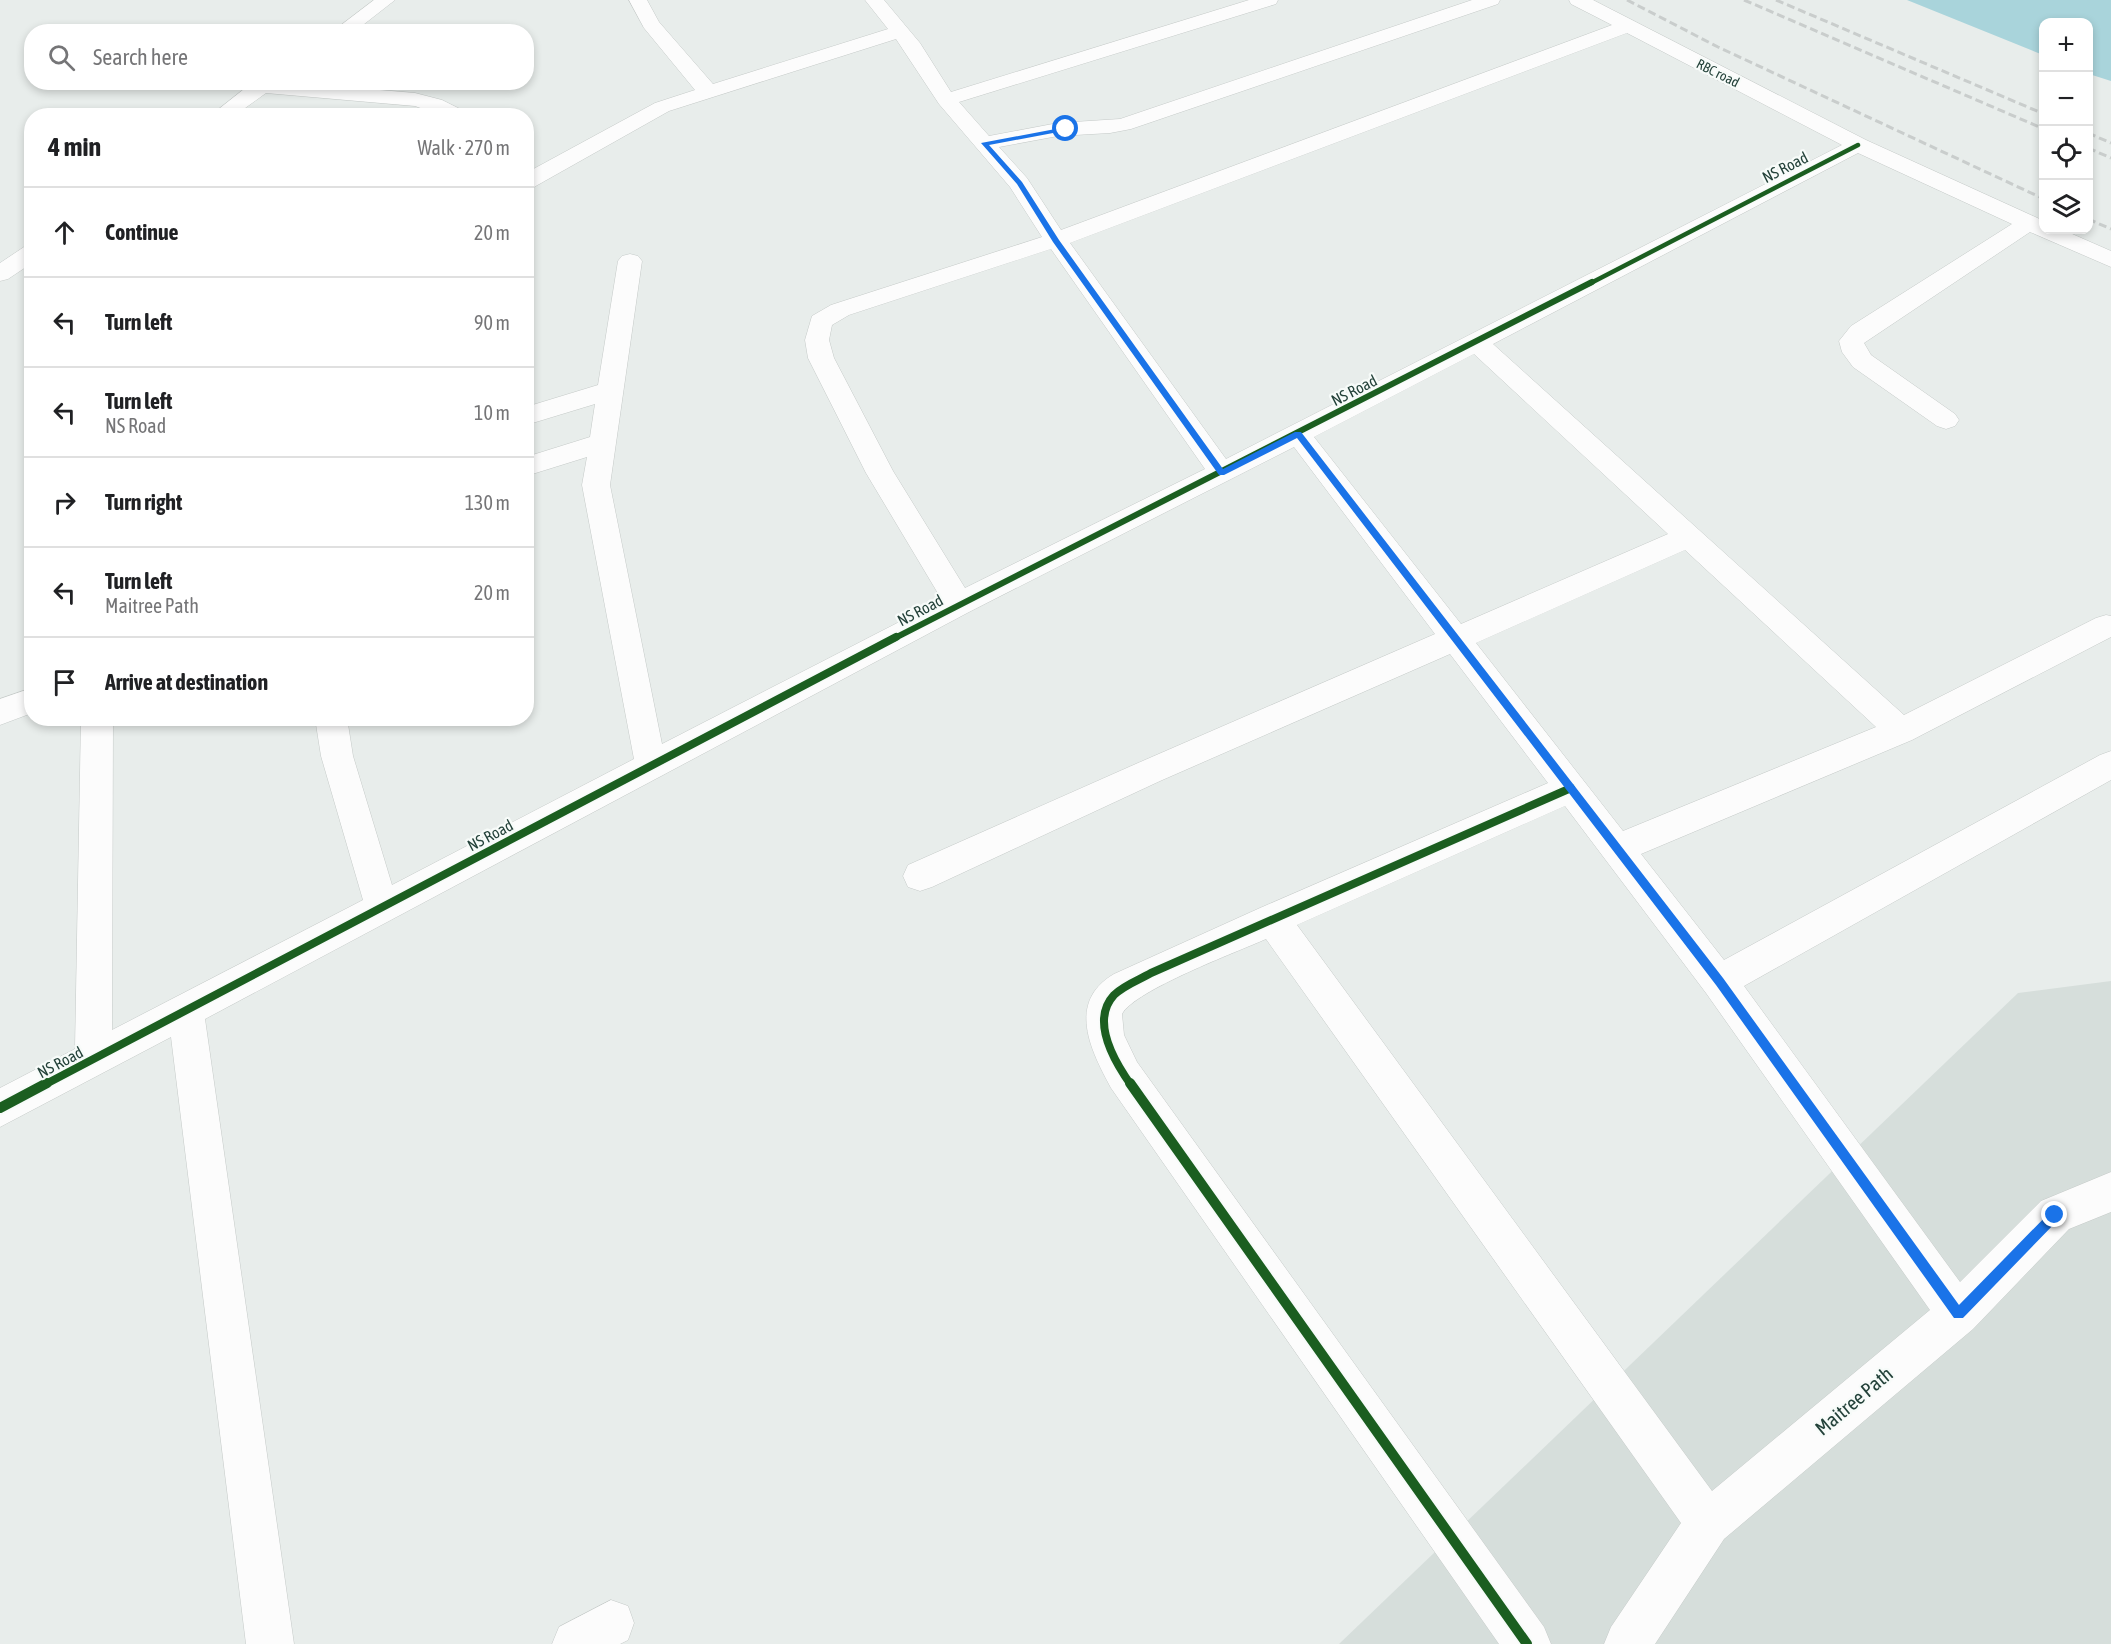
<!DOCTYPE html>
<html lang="en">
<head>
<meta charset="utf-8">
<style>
  :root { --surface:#fff; --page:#f2f2f2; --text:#202124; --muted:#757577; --line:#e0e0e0 }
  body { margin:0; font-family:"Asap Condensed",sans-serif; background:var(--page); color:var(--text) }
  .controls { position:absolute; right:18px; top:18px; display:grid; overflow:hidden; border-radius:12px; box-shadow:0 3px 9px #0003 }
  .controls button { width:54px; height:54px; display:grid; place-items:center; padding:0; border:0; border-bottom:2px solid var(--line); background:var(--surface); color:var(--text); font:30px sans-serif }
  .stop { position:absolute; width:18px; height:18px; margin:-14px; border:4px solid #1a73e8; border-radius:50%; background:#fff }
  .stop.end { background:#1a73e8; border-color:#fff; box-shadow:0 2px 6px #0008 }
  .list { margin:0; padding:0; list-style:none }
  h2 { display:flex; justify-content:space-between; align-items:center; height:78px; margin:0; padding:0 24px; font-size:26px }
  h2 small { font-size:20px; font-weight:400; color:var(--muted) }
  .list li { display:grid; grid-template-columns:39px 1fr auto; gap:18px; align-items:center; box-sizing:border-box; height:90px; padding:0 24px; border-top:2px solid var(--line) }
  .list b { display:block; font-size:22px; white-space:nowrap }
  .list p { margin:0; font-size:20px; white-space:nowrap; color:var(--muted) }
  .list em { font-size:20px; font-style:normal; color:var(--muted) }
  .icon { flex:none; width:33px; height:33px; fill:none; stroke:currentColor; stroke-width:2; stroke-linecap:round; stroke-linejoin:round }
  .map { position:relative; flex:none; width:2111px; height:1644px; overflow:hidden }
  .search { position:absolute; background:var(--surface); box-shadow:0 3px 9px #0003; left:24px; top:24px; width:510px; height:66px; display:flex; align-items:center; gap:15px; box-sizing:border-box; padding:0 21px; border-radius:24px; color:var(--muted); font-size:22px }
  .panel { position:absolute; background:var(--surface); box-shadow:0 3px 9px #0003; left:24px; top:108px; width:510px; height:618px; border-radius:24px }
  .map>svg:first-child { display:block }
  .built { fill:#d6dedb }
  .water { fill:#a9d4db }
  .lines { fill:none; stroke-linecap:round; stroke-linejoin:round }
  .minor-casing { stroke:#c5cac8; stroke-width:1 }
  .minor { fill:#fcfcfc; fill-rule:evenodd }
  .rail { stroke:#c9cdcc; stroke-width:3; stroke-dasharray:8 4; stroke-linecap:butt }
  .cycleway-far3-casing { stroke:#f7fbf9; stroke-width:7 }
  .cycleway-far2-casing { stroke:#f7fbf9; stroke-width:9 }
  .cycleway-far1-casing { stroke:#f7fbf9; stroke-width:11 }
  .cycleway-casing { stroke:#f7fbf9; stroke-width:14 }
  .cycleway-far3 { stroke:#1b5e20; stroke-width:4.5 }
  .cycleway-far2 { stroke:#1b5e20; stroke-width:6 }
  .cycleway-far1 { stroke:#1b5e20; stroke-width:8 }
  .cycleway { stroke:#1b5e20; stroke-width:10 }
  .route { fill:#1a73e8 }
  .labels { text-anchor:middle; stroke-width:4.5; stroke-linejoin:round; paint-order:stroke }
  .far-street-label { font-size:14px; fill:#24423a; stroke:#f7fbf9 }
  .street-label { font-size:16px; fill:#24423a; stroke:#f7fbf9 }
  .near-street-label { font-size:20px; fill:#24423a; stroke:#f7fbf9 }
</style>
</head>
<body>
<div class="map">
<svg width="2111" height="1644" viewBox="0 0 2111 1644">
  <rect width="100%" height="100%" fill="#e8edeb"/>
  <path class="built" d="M2111,981v663h-772l679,-651z"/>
  <path class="water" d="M1907,0h204v81l-22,-7 -1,-52h-44l-1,33z"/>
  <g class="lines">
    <g class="minor-casing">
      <path id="minor" d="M374,0h21l-41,32h-22z
        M629,0h18l12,22 54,62 175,-55 -23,-29h19l36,43 31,49 298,-92h29l-2,4 -317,98 30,34 69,-13 62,-4 352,-119h28l-2,4 -367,125 -21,4 -52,3 -59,11 28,31 34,52 551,-205 -41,-21 -2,-4h24l273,140 178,81v9h19l48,21v16l-81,-35 -166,111 7,12 84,59 4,6 -4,6 -9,3 -9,-3 -84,-59 -11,-15 -3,-11 12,-15 161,-102 -154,-71 -365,191 411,371 192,-97 10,-3 5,1v21l-199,103 -271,114 83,106 376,-205 11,-4v29l-367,206 216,296 81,-81 70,-29v40l-42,17 -96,100 -249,210 -69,105h-51l7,-17 70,-104 -415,-584c-29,13 -131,51 -144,75l2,21 13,27 407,565 7,17h-52l-388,-556c-20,-37 -45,-86 3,-114l146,-66 288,-125 -98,-129 -290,127 -228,106 -12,4 -12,-4 -5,-11 5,-11 230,-102 297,-129 -141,-187 -325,165 -764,407 89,625h-48l-75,-607 -171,90v-39l75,-39 6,-331h32l-1,312 251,-130 -42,-144 -6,-38h32l6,38 39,129 242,-126 -52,-274 5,-28 -61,19v-19l64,-20 5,-33 -69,21v-18l72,-22 20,-124 4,-5 8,-2 8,2 4,5 -32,224 52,259 280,-144 -76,-127 -58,-115 -3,-18 7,-24 19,-11 211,-68 -32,-50 -71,-83 -43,-65 -227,72 -135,76 -8,1v-15l129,-70 40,-13 -51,-62zM1627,33l215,112 -616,314 -156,-216zM1051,249l154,220 -240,119 -72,-117 -59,-113 -5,-18 3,-15 17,-10zM1474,354l194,180 -207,90 -147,-187zM1685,550l191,177 -253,104 -147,-188zM1565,806l141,187 224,317 -218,181 -415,-566z
        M253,82h32l130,11 27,7 24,12 3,4h-27l-27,-10 -149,-13 -32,23h-24z
        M32,245v18l-24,16 -8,2v-18l24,-16z
        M32,688v25l-32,12v-26z
        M611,1600l17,6 6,17 -6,17 -8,4h-68l7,-17z"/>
    </g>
    <use href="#minor" class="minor"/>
    <path class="rail" d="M1627,0l91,47 326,152
      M1744,0l300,129
      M1776,0l268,114
      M2088,133l23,10
      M2088,148l23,10
      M2088,219l23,10"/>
    <g class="cycleway-far3-casing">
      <path id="cycleway-far3" d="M1589,284l269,-139"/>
    </g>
    <g class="cycleway-far2-casing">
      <path id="cycleway-far2" d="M893,639l699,-357"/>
    </g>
    <g class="cycleway-far1-casing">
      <path id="cycleway-far1" d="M44,1085l852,-448
        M1131,1085c-17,-24 -41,-64 -17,-90 10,-10 25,-15 37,-22l420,-185"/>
    </g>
    <g class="cycleway-casing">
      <path id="cycleway" d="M1130,1083l397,561
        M0,1108l47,-25"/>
    </g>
    <use href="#cycleway-far3" class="cycleway-far3"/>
    <use href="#cycleway-far2" class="cycleway-far2"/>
    <use href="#cycleway-far1" class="cycleway-far1"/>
    <use href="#cycleway" class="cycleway"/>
  </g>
  <path class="route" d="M1066,127l3,3 -80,15 33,37 37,58 164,229 72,-37h6l422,546 236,327 92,-94h8v8l-96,99h-9l-238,-333 -419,-547 -73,37h-5l-166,-233 -36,-58 -36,-41z"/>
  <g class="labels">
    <g class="far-street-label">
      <text transform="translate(1718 73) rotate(27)" y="5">RBC road</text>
    </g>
    <g class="street-label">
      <text transform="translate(1785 167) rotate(-27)" y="6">NS Road</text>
      <text transform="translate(1354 390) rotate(-27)" y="6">NS Road</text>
      <text transform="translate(920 610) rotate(-28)" y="6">NS Road</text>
      <text transform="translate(490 835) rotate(-28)" y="6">NS Road</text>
      <text transform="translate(60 1062) rotate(-28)" y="6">NS Road</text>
    </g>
    <g class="near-street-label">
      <text transform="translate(1854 1401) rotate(-40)" y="7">Maitree Path</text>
    </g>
  </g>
</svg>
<div class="controls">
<button>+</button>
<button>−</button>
<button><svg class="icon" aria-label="locate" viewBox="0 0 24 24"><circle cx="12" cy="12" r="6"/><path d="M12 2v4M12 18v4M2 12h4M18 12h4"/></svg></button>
<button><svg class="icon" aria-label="layers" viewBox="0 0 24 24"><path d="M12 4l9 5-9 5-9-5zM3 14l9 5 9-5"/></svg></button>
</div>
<div class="stop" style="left:1066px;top:129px"></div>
<div class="stop end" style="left:2055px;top:1215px"></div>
<div class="search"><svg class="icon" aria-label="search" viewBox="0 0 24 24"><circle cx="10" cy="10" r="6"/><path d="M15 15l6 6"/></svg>Search here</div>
<section class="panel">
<h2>4 min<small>Walk · 270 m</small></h2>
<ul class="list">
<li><svg class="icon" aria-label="ahead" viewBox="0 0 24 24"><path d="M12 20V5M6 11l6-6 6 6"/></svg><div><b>Continue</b></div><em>20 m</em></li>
<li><svg class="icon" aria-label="left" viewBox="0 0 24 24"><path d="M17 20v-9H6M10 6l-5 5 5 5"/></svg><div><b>Turn left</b></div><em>90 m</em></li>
<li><svg class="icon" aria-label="left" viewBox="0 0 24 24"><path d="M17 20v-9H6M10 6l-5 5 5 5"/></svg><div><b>Turn left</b><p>NS Road</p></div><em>10 m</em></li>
<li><svg class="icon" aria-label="right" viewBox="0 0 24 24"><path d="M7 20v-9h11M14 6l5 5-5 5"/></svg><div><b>Turn right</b></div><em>130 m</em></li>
<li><svg class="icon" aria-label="left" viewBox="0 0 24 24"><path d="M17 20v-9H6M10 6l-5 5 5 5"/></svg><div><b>Turn left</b><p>Maitree Path</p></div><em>20 m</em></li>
<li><svg class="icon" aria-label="arrive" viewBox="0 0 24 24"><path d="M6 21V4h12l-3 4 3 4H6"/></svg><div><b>Arrive at destination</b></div></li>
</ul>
</section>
</div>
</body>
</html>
